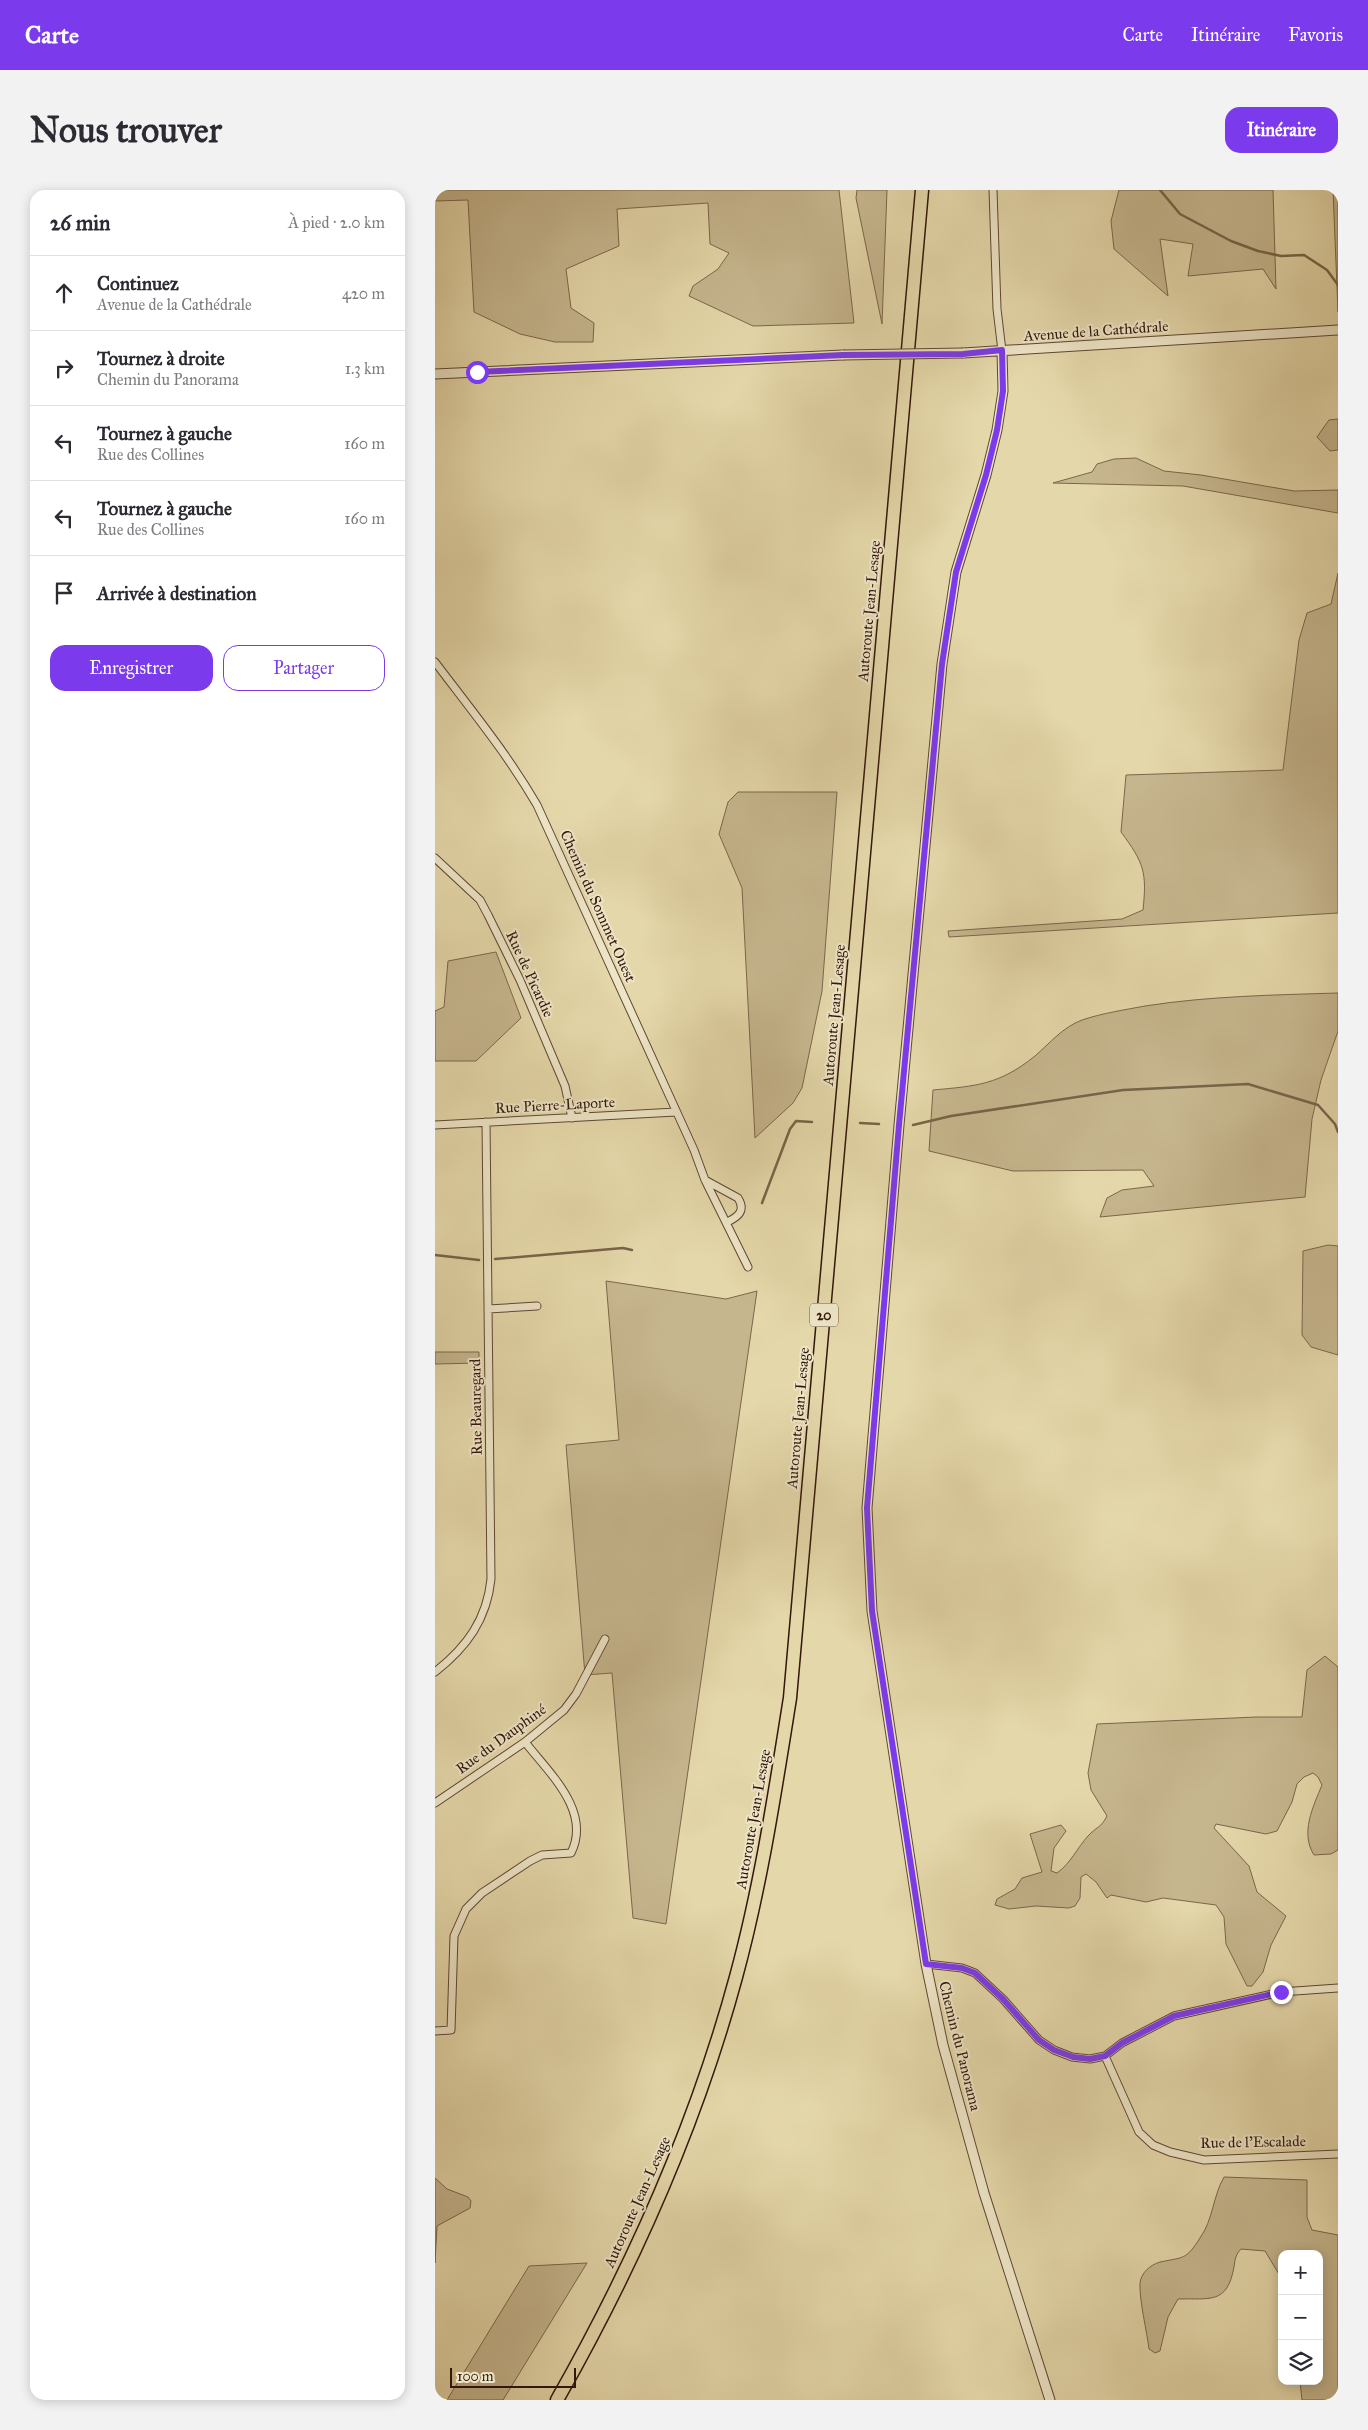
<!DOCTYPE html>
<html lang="fr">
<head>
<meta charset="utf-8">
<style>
  :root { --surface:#fff; --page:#f2f2f3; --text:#2b2b33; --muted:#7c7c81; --line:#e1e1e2; --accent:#7c3aed }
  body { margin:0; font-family:"IM FELL Great Primer",serif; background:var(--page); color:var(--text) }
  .controls { position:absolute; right:15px; bottom:15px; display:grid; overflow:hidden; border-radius:10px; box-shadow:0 2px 12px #0003 }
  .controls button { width:45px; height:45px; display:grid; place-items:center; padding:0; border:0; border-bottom:1px solid var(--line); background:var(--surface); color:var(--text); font:25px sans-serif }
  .scale { position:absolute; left:15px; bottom:12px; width:126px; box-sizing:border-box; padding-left:5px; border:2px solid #33170b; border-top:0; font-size:14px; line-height:18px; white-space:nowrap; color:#33170b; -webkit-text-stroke:4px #ede5c7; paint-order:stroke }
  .stop { position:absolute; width:15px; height:15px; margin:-11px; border:4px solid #7c3aed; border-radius:50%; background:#fff }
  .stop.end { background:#7c3aed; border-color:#fff; box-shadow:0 1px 5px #0008 }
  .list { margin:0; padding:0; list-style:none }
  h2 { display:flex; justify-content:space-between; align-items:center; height:65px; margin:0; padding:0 20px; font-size:21px }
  h2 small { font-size:16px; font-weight:400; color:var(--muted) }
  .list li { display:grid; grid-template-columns:32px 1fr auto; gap:15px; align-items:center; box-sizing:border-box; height:75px; padding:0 20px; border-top:1px solid var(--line) }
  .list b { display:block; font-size:19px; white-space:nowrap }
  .list p { margin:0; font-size:16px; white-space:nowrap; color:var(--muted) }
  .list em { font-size:16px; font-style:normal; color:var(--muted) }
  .actions { display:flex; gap:10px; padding:15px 20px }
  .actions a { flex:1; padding:11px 0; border:1px solid var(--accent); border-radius:15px; text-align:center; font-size:18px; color:var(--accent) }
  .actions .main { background:var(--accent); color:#fff }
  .icon { flex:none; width:28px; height:28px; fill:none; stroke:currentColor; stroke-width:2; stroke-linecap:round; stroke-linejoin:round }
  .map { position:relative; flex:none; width:903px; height:2210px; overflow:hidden; border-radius:15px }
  header { display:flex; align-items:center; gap:30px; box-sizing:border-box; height:70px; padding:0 25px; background:var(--accent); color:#fff }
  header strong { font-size:24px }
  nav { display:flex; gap:28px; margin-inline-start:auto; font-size:18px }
  .intro { display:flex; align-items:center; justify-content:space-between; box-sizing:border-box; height:120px; padding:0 30px }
  h1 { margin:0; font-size:35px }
  .button { padding:12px 22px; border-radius:15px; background:var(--accent); color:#fff; font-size:18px; font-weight:700 }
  main { display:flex; gap:30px; padding:0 30px }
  aside { flex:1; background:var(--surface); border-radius:15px; box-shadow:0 2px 12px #0003 }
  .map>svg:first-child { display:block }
  .green { fill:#c6b68e; stroke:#7c664c }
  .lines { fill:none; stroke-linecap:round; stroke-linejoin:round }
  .stream { stroke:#796349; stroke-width:2.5 }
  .minor-casing { stroke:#5f4732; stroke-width:9 }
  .tertiary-casing { stroke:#5f4732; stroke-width:11 }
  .motorway-casing { stroke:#33170b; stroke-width:15 }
  .minor { stroke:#ede5c7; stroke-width:7 }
  .tertiary { stroke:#ede5c7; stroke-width:9 }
  .motorway { stroke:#e4d7a9; stroke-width:12 }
  .tertiary-bridge-casing { stroke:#5f4732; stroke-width:11; stroke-linecap:butt }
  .tertiary-bridge { stroke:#ede5c7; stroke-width:9 }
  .route { stroke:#7c3aed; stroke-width:6 }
  .labels { text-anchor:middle; stroke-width:4; stroke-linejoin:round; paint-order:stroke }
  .shield { fill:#ede5c7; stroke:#6b5543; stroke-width:1 }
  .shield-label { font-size:14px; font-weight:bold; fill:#33170b }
  .street-label { font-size:15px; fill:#33170b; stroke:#ede5c7 }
</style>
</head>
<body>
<header>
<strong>Carte</strong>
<nav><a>Carte</a><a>Itinéraire</a><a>Favoris</a></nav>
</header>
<div class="intro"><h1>Nous trouver</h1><a class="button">Itinéraire</a></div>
<main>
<aside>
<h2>26 min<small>À pied · 2.0 km</small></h2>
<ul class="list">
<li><svg class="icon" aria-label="ahead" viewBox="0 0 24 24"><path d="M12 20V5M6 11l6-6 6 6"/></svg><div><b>Continuez</b><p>Avenue de la Cathédrale</p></div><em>420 m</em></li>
<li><svg class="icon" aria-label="right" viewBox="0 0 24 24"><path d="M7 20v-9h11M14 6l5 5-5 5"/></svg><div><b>Tournez à droite</b><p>Chemin du Panorama</p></div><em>1.3 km</em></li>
<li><svg class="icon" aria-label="left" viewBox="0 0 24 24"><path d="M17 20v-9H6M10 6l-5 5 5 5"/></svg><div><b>Tournez à gauche</b><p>Rue des Collines</p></div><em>160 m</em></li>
<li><svg class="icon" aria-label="left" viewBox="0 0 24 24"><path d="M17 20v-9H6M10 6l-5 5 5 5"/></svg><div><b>Tournez à gauche</b><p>Rue des Collines</p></div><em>160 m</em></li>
<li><svg class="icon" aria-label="arrive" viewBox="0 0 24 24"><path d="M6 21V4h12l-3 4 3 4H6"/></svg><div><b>Arrivée à destination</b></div></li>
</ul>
<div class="actions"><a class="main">Enregistrer</a><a>Partager</a></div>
</aside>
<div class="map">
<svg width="903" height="2210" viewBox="0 0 903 2210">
  <rect width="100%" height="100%" fill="#e4d7a9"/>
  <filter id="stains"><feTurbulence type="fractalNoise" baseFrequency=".004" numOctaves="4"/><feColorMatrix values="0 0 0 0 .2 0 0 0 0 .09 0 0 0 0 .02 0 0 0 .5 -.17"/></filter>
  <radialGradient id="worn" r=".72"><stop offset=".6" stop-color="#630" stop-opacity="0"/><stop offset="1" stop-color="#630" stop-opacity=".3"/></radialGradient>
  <path class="green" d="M1,0h403l15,133 -101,3 -64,-30 4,-10 25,-17 11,-16 -19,-9 -2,-41 -91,6 2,37 -53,23 5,39 23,15 -1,19h-38l-35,-8 -46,-22 -6,-112 -33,1z
    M422,0h30l-5,134 -26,-126z
    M684,0h154l3,99 -13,-20 -75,7 5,-32 -33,-5 8,57 -54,-47 -3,-28z
    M898,0h5v122z
    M903,229v31l-8,1 -13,-14 12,-17z
    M701,268l28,13 37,4 93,16 44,-1v23l-155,-27 -130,-3 39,-11 5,-8 17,-5z
    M903,383v340l-389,24 -1,-6 174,-12 21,-9c4,-38 1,-47 -22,-78l5,-57 157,-5 16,-130 8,-27 24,-9z
    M303,602h99l-15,199 -20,97 -9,15 -38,35 -13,-250 -23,-54 9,-32z
    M61,762l25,66 -45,43h-41v-50l9,-4 4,-46z
    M903,803v38l-17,49 -9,39 -7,78 -205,20 7,-19 15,-8 32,-4 -11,-16 -130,1 -84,-20 4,-61c43,-4 66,-5 102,-34 15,-13 28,-29 47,-36 21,-7 42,-10 63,-14 64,-10 129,-11 193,-13z
    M893,1055l10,1v109l-27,-8 -9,-12 1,-84z
    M171,1091l120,18 31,-8 -91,633 -33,-6 -21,-245 -27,2 -19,-230 53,-5z
    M0,1162h44v11l-44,1z
    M890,1466l13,11v183l-7,4 -17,1c-14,-22 -1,-48 8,-70l-4,-8 -5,-4 -9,4 -7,7 -5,18 -15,29 -11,3 -50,-10 -2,4 35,38 8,26 29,24 -15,29 -8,27 -11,14h-5l-21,-42 -2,-27 -8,-12 -53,-7 -17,4 -35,-7 -4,3 -11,-16 -10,-8 -5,3 -1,21 -5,8 -6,2 -33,-2 -27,3 -14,-4 2,-6 18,-10 7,-11 20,-6 -12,-38 31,-9 5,6 -12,17 -3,23 6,2c14,-10 20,-25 31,-37 8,-9 13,-8 19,-20l-16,-26 -3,-17 9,-49 159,-7h46l5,-47z
    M789,1987l83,3v37l5,13 26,5v165h-36l-2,-19h19v-127h-37v25l-17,-28 -24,-2c-5,5 -6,10 -7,18 -7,38 -24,31 -56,32l-10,18 -8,34 -5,2 -6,-4c-2,-18 -10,-49 -9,-66 1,-10 10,-18 20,-21 24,-5 26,-2 40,-24 13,-18 13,-42 24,-61z
    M0,1988l12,11 21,8 3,4 -1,7 -33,18 -2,37z
    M152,2073l-84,137h-56l82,-134z"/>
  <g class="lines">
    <path class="stream" d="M725,0l20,24 51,27 27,10 23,5 23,-1 23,15 11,15
      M425,933l19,1
      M478,935l38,-9 172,-26 125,-6 70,21 17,19 3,8
      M327,1013l28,-74 6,-8 16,1
      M0,1065l44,5
      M60,1069l128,-11 9,2"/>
    <g class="minor-casing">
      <path id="minor" d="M558,0l4,119 5,42
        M0,472c37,49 71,90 102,143l157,345 11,30 43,87
        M0,668l45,42 8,15 32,65 45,106 7,32
        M0,935l241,-13
        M270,990l33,18c8,13 0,19 -11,24
        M53,1119l49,-3
        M0,1482c32,-25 52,-53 56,-93l-5,-457
        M0,1613l90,-61 39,-32 12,-16 29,-55
        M491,1774l36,4 13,5 28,26 36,41 15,10 18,7 18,2 15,-3 17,-13 52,-27 107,-24 57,-4
        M0,1841l16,-1 3,-94 12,-27 16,-16 48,-32 12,-6 29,-2c21,-42 -22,-80 -46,-111
        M670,1866l34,76 14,13 17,7 34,8 134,-6"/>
    </g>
    <g class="tertiary-casing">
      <path id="tertiary" d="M567,161l1,40 -6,39 -11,45 -30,97 -14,92 -43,461 -32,383 5,103 54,353 17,81 41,148 66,207
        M528,163l375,-23
        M0,184l408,-19"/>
    </g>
    <g class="motorway-casing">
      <path id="motorway" d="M122,2210c76,-134 139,-275 179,-423 25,-92 39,-185 54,-279l132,-1508"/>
    </g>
    <use href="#minor" class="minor"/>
    <use href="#tertiary" class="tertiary"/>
    <use href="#motorway" class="motorway"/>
    <g class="tertiary-bridge-casing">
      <path id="tertiary-bridge" d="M408,165l120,-2"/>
    </g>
    <use href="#tertiary-bridge" class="tertiary-bridge"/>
  </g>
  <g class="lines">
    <path class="route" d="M42,182l366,-17 120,-1 39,-4 1,41 -6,39 -11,45 -30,97 -14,92 -43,461 -32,383 5,103 54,353 36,4 13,5 28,26 36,41 15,10 19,7 17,2 15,-3 17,-13 52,-27 107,-24"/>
  </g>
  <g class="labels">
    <rect class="shield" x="375" y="1113.5" width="28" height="23" rx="4"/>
    <g class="shield-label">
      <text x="389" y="1130">20</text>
    </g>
    <g class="street-label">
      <text transform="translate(661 141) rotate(-4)" y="5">Avenue de la Cathédrale</text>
      <text transform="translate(434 421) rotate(-85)" y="5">Autoroute Jean-Lesage</text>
      <text transform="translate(163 716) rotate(66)" y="5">Chemin du Sommet Ouest</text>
      <text transform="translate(95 784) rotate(65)" y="5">Rue de Picardie</text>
      <text transform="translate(399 825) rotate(-85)" y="5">Autoroute Jean-Lesage</text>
      <text transform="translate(120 915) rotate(-3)" y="5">Rue Pierre-Laporte</text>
      <text transform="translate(41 1217) rotate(-91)" y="5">Rue Beauregard</text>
      <text transform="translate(363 1228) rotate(-85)" y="5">Autoroute Jean-Lesage</text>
      <text transform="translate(66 1549) rotate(-36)" y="5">Rue du Dauphiné</text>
      <text transform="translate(318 1629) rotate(-80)" y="5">Autoroute Jean-Lesage</text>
      <text transform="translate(525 1856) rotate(76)" y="5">Chemin du Panorama</text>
      <text transform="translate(818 1952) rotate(-1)" y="5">Rue de l'Escalade</text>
      <text transform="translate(202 2012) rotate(-66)" y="5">Autoroute Jean-Lesage</text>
    </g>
  </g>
  <rect width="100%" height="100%" filter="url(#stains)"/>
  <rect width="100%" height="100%" fill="url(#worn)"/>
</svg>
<div class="controls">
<button>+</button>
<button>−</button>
<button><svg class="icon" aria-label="layers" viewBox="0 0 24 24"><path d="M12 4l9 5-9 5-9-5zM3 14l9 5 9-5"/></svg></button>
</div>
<div class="scale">100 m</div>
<div class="stop" style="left:42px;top:182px"></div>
<div class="stop end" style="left:846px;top:1802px"></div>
</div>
</main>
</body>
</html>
